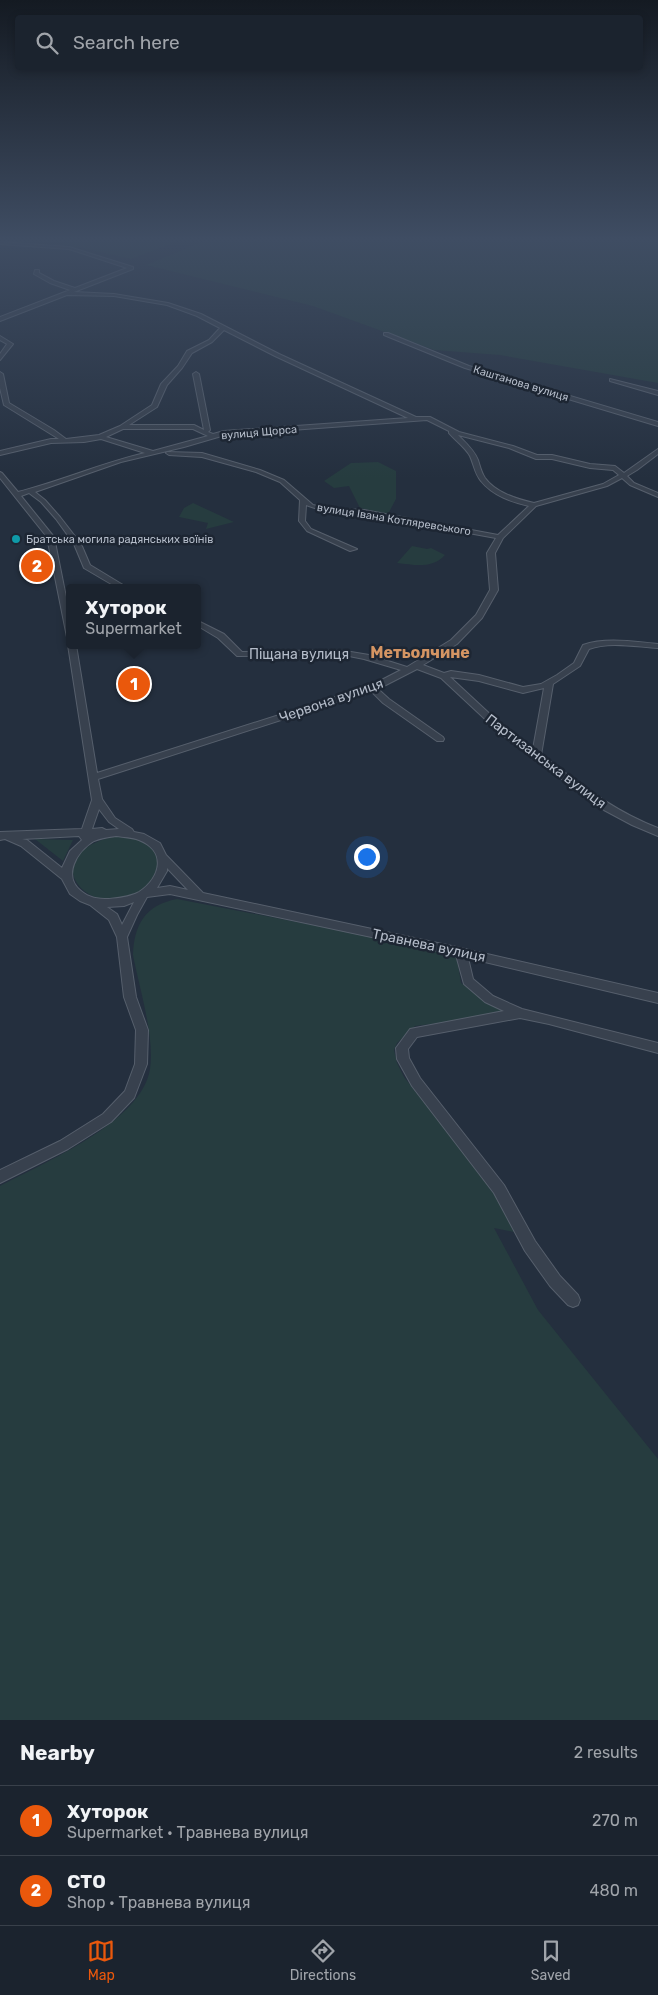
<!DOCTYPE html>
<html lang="en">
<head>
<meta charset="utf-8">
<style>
  :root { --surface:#1b232e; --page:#282f3a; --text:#f1f3f6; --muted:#a0a4aa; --line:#39404a; --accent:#ea580c }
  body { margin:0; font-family:Rubik,sans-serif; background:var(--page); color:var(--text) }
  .you { position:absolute; left:366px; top:856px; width:18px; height:18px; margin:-12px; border:4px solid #fff; border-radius:50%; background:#1a73e8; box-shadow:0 0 0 8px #1a73e833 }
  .badge { display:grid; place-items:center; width:32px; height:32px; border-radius:50%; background:var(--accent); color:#fff; font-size:16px; font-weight:700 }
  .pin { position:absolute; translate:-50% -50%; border:2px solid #fff; box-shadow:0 1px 5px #0006 }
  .popup { position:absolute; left:66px; top:584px; width:135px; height:65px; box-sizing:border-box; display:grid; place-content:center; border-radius:5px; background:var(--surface); filter:drop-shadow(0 1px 4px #0005); font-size:16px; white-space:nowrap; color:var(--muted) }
  .popup b { font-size:19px; color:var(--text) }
  .popup::after { content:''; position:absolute; left:50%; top:100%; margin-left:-10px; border:10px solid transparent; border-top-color:var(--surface) }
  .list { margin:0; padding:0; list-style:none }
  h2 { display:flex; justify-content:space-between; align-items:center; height:65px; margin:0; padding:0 20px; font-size:21px }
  h2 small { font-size:16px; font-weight:400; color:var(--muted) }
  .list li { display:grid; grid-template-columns:32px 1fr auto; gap:15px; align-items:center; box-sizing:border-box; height:70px; padding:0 20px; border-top:1px solid var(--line) }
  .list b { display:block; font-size:19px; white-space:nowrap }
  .list p { margin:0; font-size:16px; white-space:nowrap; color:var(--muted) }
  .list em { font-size:16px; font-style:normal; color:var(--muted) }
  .icon { flex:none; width:28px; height:28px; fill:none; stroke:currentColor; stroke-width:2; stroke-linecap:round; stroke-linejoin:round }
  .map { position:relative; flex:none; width:658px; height:1720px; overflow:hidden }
  .search { position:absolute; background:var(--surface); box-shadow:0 2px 8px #0003; left:15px; right:15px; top:15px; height:55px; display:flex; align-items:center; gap:12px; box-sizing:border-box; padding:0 18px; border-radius:5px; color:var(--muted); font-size:19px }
  .sheet { height:205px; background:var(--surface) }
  nav { display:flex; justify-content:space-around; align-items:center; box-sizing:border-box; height:70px; border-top:1px solid var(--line); background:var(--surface); font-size:14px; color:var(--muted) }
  nav a { display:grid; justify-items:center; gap:2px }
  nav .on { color:var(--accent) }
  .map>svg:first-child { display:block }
  .green { fill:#263c3f }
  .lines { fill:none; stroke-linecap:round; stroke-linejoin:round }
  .minor-casing { stroke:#565f6c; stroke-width:2 }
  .minor { fill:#38414e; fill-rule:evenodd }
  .culture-dot { fill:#0f9aa8; stroke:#1d2633; stroke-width:2 }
  .labels { text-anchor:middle; stroke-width:5; stroke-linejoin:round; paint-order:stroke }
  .far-street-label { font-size:11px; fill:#b4bcc9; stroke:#1d2633 }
  .far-poi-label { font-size:11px; fill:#b4bcc9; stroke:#1d2633; text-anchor:start }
  .street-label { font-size:14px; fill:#b4bcc9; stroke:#1d2633 }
  .quarter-label { font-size:16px; font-weight:bold; fill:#d59563; stroke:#1d2633 }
</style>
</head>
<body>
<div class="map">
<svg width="658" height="1720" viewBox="0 0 658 1720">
  <rect width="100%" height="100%" fill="#242f3e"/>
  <path class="green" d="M0,237h189l-58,22 -76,-17 -43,1 -12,-2z
    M213,237h445v146l-158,-28 -66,-5 -121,-44 -167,-41z
    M378,462l18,9v28l-8,15 -28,-6 -11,-22 -15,2 -10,-7 27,-18z
    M193,503l41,19 -28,7 2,-6 -29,-6 5,-9z
    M412,546l15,3 4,-1 14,7c-13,14 -30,10 -48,8z
    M116,836c5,0 10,0 15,1 23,4 36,27 19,45 -47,54 -128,-25 -34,-46z
    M35,839l38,1 -10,21z
    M177,899l270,52 10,8 4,24 46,32 -92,11 -18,17 -3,7 3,13 7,14 80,101 35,55 -25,-5 44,82 120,149v261h-658v-534c43,-23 142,-64 150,-117 5,-32 -11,-82 -17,-114 1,-30 12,-50 44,-56z"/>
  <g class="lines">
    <g class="minor-casing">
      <path id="minor" d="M0,242l69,5 64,20v2l-59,23 40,2 54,9 33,11 78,40 137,63h14l29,15 54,14 24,9h15l38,9 25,2 9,7 34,-24v5l-21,16 -10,6 7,7 24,10v4l-28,-12 -8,-7 -15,8 -71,20 -33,32 -8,15 3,37 -16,28 -25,26 -34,21 21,8 7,-2 28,4 44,12 18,-3 16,-9 17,-12 9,-18c23,-8 51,-3 75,-1v4c-21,-1 -48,-7 -69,1l-9,17 -27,18 -12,71c38,28 72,56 117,73v8l-26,-11 -28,-15 -104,-77 -59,-55 -24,-9 -39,20 11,10 54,38 1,2 -1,2h-6l-54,-38 -12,-12 -273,88 4,20 13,19 17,11 2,3 10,2 16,9 6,12 37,38 258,55 197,45v10l-190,-45 5,21 20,17 29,13 136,34v10l-109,-29 -29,-6 -103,19 -9,12 1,9 11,20 84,107 31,56 25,35 18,19 2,5 -2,5 -5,2 -5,-2 -18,-19 -25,-35 -31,-58 -82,-107 -15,-27 -1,-11 14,-19 94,-18 -19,-9 -21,-18 -8,-29 -286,-61 -23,3 -10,18 -10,22 9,60 12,33 -1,34 -13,34 -23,24 -43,27 -68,34v-13l60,-29 43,-27 22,-23 10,-27 1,-34 -12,-33 -7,-60 -8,-17 -19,-15 -10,-4 -10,-7 -8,-15 -41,-33 -16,-7 -5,1v-8l82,-3 10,-29 -24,-155 1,-2 1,2h6l21,128 273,-87 31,-16 -37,-11 -25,-5 -99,2h-3l-19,-18 -20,-12v-5l26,13 18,18 97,-2 30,5 38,12 44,-27 25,-25 14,-25 -3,-37 9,-15 -132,-24 -38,-2 -20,-7 -1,16 6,8 46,20 -7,2 -43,-20 -8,-10 1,-21 -20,-18 -24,-10 -54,-15 -33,-2 -3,-2 1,-1 35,1 58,17 24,10 29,25 13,3 38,2 134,25 31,-29c-17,-4 -36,-10 -48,-25 -6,-7 -7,-16 -11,-25 -5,-9 -14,-15 -21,-23v-2l-22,-11 -202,15 -41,12 -63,15 -86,30 10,8 15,17 21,27 9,21 38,23h-10l-34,-20 -10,-24 -18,-25 -15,-17 -12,-9 -8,3 33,41 16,80v20h-3l-20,-100 -47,-59v-6l2,1 16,19c43,-11 84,-29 127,-39l-44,-14 -17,3 -33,1 -51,12v-4l51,-12h8l-55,-34 -4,-17v-16l3,2 6,29 45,27 12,9 33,-4 21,-9 32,-21 9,-21 17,-18 9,-15 22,-11 11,-12 -23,-12 -30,-11 -53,-9 -47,-1 -67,26v-4l70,-27 -20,-7 -16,-9 1,-4h4v3l15,8 21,7 52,-20 -58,-19 -69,-5zM224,330l51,26 133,62 -184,13 -11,3 -5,-2 2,-2 -11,-56 -3,-2 -3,2 11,56 -10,-5h-65l28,-18 10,-22 15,-17 10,-15 20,-11zM123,429h70l15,7 -55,15 -47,-14zM458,435l51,13 27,11h16l38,9 23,2 6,5 -16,9 -69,19c-17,-4 -38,-10 -49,-25 -4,-6 -5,-12 -7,-18 -4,-10 -13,-18 -20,-25zM450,677l29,4 44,12 21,-5 -11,61 -27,-20zM99,809l10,13 10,7 -13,1 -4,-2 -10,1zM79,836l3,4 -12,11 -8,17 -35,-28 -5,-1zM116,836c7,1 16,1 23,4 28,11 22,38 0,52 -9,5 -20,6 -30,7 -11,0 -20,-1 -28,-8 -19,-15 -4,-40 13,-50 7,-3 15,-4 22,-5zM167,868l21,22 -18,-4 -13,2 10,-17zM134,902l-12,23 -5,-11 -10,-7 17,-1z
        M384,333h4l81,33 189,56v4l-193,-58 -81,-33z
        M0,336l13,8 -13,16v-6l7,-10 -7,-4z
        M610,379l48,12v4l-48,-14z"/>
    </g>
    <use href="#minor" class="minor"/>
  </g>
  <linearGradient id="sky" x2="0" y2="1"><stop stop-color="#141a22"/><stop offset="0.5" stop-color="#3f4d63"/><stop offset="1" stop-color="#3f4d63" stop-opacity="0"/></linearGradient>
  <rect width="658" height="478" fill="url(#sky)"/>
  <circle class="culture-dot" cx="16" cy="539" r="5"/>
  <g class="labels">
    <g class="far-street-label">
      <text transform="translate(521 383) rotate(17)" y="4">Каштанова вулиця</text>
      <text transform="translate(259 432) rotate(-5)" y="4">вулиця Щорса</text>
      <text transform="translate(394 519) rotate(9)" y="4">вулиця Івана Котляревського</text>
    </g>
    <g class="far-poi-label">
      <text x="26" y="543">Братська могила радянських воїнів</text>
    </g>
    <g class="street-label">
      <text x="299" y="659">Піщана вулиця</text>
      <text transform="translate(331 700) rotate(-19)" y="5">Червона вулиця</text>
      <text transform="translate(546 761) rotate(37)" y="5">Партизанська вулиця</text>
      <text transform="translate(429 945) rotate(12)" y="5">Травнева вулиця</text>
    </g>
    <g class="quarter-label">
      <text x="420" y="658">Метьолчине</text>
    </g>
  </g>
</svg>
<div class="you"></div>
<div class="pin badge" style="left:134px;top:684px">1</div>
<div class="popup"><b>Хуторок</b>Supermarket</div>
<div class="pin badge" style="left:37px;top:566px">2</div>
<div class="search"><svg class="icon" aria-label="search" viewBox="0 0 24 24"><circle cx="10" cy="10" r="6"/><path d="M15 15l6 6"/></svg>Search here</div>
</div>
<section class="sheet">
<h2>Nearby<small>2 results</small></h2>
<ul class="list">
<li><span class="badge">1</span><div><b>Хуторок</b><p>Supermarket · Травнева вулиця</p></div><em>270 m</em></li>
<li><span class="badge">2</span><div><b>СТО</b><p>Shop · Травнева вулиця</p></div><em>480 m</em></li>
</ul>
</section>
<nav>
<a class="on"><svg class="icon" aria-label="map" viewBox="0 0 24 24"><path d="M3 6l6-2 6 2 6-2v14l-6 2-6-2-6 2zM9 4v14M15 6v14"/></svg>Map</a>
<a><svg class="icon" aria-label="directions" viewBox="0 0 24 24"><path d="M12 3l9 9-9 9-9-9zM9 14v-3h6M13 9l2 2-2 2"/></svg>Directions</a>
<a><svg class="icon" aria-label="saved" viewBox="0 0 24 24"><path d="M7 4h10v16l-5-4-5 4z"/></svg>Saved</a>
</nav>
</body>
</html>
